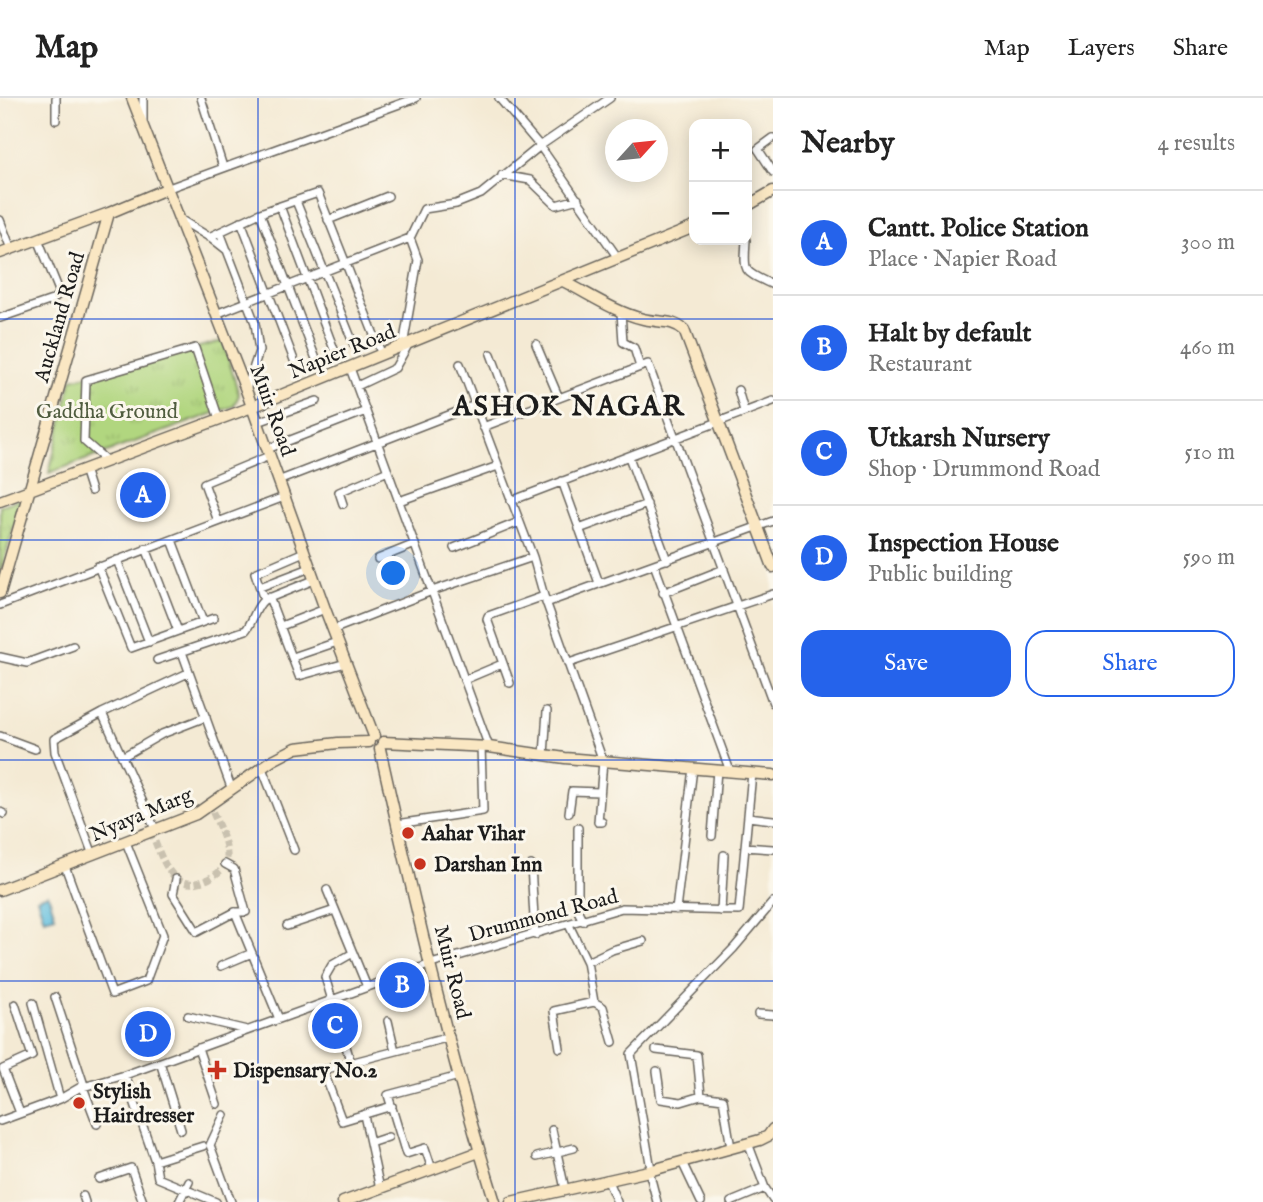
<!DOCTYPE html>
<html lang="en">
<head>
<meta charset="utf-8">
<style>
  :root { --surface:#fff; --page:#f6f6f6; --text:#222; --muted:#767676; --line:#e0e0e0; --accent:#2563eb }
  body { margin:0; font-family:"IM FELL English",serif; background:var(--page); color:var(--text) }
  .controls { position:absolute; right:21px; top:21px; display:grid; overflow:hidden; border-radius:14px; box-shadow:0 4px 18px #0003 }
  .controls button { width:63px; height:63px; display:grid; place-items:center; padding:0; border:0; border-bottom:2px solid var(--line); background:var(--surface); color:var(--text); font:35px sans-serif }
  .compass { position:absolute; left:605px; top:21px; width:63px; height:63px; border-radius:50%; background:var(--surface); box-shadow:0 4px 18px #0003; rotate:63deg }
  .you { position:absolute; left:394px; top:476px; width:24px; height:24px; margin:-18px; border:5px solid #fff; border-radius:50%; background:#1a73e8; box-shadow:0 0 0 10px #1a73e833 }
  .badge { display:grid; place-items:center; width:46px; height:46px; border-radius:50%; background:var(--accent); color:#fff; font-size:23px; font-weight:700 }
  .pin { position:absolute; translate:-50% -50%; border:4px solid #fff; box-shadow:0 2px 7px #0006 }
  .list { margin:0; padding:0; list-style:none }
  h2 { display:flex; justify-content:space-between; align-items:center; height:91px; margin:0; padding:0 28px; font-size:30px }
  h2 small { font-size:23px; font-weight:400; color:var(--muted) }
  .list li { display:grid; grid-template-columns:46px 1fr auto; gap:21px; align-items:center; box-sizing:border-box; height:105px; padding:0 28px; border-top:2px solid var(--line) }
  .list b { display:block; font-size:26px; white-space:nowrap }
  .list p { margin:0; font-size:23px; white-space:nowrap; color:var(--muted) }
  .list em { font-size:23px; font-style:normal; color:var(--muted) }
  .actions { display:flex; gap:14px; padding:21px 28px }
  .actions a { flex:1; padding:16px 0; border:2px solid var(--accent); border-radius:21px; text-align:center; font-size:24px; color:var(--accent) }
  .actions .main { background:var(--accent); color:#fff }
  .map { position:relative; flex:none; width:773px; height:1104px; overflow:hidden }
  header { display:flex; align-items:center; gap:42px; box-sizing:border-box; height:98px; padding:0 35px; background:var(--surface); border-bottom:2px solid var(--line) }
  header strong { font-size:33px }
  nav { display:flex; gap:38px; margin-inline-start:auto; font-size:24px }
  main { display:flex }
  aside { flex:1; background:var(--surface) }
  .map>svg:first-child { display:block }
  .park { fill:url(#park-tufts); stroke:#66794e; stroke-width:2 }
  .water { fill:#60bede; stroke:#3e6d7d; stroke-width:2 }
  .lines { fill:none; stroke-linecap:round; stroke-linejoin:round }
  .street-tunnel { stroke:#c9c1af; stroke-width:7; stroke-dasharray:7 3.5; stroke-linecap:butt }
  .street-casing { stroke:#68645c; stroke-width:10 }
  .secondary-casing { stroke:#68645c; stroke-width:13 }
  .street { stroke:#fff; stroke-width:7 }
  .secondary { stroke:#fae7c3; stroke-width:10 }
  .grid { fill:none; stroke:#1d4ed8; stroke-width:2; stroke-opacity:0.55 }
  .poi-dot { fill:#c8321e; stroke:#fbf7ec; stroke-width:2.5 }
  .labels { text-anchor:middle; stroke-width:6; stroke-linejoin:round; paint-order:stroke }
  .street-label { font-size:21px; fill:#1c1c1c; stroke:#fbf7ec }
  .park-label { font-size:21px; fill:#505d3f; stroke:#fbf7ec }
  .poi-label { font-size:21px; font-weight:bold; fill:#1c1c1c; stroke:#fbf7ec; text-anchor:start }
  .district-label { font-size:28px; font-weight:bold; letter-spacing:2px; fill:#1c1c1c; stroke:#fbf7ec }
</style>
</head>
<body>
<header>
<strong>Map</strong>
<nav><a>Map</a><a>Layers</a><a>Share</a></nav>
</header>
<main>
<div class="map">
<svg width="773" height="1104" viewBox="0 0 773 1104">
  <defs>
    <pattern id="park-tufts" width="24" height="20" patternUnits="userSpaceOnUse" patternTransform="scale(1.75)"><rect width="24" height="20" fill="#b1d67f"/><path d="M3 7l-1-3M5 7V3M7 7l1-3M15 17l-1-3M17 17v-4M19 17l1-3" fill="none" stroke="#98b76d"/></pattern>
  </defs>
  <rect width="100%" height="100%" fill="#fbf7ec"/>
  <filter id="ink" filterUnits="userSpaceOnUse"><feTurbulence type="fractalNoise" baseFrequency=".0143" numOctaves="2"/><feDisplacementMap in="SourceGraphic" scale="14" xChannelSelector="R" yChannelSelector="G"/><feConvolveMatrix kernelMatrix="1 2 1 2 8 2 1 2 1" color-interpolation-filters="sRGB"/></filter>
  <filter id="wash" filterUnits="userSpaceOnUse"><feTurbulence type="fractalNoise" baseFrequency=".00686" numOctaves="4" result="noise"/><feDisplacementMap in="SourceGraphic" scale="28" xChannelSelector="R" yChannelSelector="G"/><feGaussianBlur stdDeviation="1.57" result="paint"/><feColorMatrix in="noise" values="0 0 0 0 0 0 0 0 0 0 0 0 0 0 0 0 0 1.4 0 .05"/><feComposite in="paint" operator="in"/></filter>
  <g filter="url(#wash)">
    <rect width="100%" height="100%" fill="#f4ead4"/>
    <path class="park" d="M223,243l16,54 -5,11 -185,67 23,-94z
      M22,400l-22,77v-69z"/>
    <path class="water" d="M48,796l7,22 -11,3 -7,-21z"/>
  </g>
  <g filter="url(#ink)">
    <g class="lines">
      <path class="street-tunnel" d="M151,734c12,28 21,65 59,46 8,-5 16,-10 17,-20 1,-17 -12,-38 -17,-53"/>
      <g class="street-casing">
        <path id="street" d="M143,0v24
          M201,0l22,69
          M499,0l41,48 78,112
          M56,22v-22
          M773,40l-15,11 15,23
          M502,77l28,5 26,25 22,-6
          M166,91l250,-91
          M296,103l58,144
          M280,108l55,146
          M260,115l56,146
          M178,120l31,19 51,-24 58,-20 64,162
          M0,122l11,29
          M328,122l60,-24
          M241,123l56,147
          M220,134l35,91 4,28 -13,39
          M209,138l19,15
          M746,142c-2,34 -4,30 27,45
          M621,214l2,30 11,6 6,19
          M216,216l194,-76
          M0,220l52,-18 8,-7 -22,-54
          M536,246l23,54
          M403,248l15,-86 -8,-22 14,-29 32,-5 25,-10 59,-48 70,-48
          M491,256l23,62
          M460,266l73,193 11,39 59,165 -5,61h4
          M350,270l139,379
          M357,288l38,-18 13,-23
          M738,292l6,21
          M258,324l59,-21
          M483,329l165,-63 125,339
          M267,351l99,-38
          M629,359l38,103
          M107,363l-23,-20 2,-61 109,-32 24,71
          M84,371l7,22
          M278,383l197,-76
          M562,383l37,102
          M399,403l99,-35
          M511,403l262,-100
          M343,406l-4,-12 49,-21
          M218,423l-14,-38 65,-27
          M579,431l68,-25
          M172,442l31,82
          M146,450l32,83
          M454,450l65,-26
          M378,461l37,-15
          M117,462l32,82
          M654,466l76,207
          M98,468l33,82 83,-30
          M260,489l50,-19
          M663,495l61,-24
          M269,499l30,79 47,-13
          M264,502l-9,-27 49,-21
          M546,505l227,-82
          M0,507l284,-108
          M281,528l44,-17
          M332,532l100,-39 101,-34
          M182,554l50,138
          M0,559l27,6 46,-17
          M293,559l44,-15
          M157,562l89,-30c8,-10 9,-23 18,-30l50,-20
          M569,565l204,-69
          M464,582l38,-16
          M510,585l-23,-64 1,-3 56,-20
          M102,615l54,118
          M0,638l35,13
          M544,657l3,-44
          M122,659l40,-23 44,-17
          M262,670l32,82
          M0,714l4,2
          M569,715l3,-22 27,1
          M748,719l25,3
          M397,726l86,-13 -2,-65
          M578,730v83l5,10
          M712,738l5,-66
          M745,749l28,2
          M93,757l-38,-103 -1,-13 48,-26 86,-40
          M225,766l9,5 12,43h-11l44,107
          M531,767l4,70
          M65,768l47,128 34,-13 17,-46 -37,-93
          M176,781l-3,15 24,38 38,-20
          M327,792l40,97
          M676,812l17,-142
          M721,813l3,-56
          M569,827l18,37 7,40 9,5 10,35
          M287,828l48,-16
          M587,864l25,-12 31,-9
          M221,868l31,-13
          M55,899l29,88
          M33,905l27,96
          M15,906l17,52 -29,13 17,44
          M758,916l15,1
          M188,918l59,14
          M388,923l7,30
          M198,950l19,56
          M560,950l-6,-37 40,-9
          M656,952l41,5 4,41
          M160,964l21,68
          M351,965l-26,-86 7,-12 21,-12
          M657,973l4,28 20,3 20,-6 22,3 8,49
          M125,977l30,86 48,-15
          M83,989l14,37
          M392,1008l-50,15 -19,-51 127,-33
          M224,1017l-14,30 21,57
          M364,1017l16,74
          M0,1023l60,-22 24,-14 -1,2 42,-12 306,-111 191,-56 117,3 13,-138
          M552,1032l13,59
          M370,1045l18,-6
          M748,1045l17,45 8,12
          M537,1059l37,-9
          M155,1063l3,17 58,24
          M682,1064l19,40
          M432,1071l-7,-21 -19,6 -18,-59 71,-19
          M651,1071l-20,-115 103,-106 39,-46
          M649,1073l8,31
          M99,1081l32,-11 12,34
          M607,1081l10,23
          M83,1098l2,6
          M179,1104l10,-20
          M731,1104l34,-14"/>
      </g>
      <g class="secondary-casing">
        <path id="secondary" d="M132,0l114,292 79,219 49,127
          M747,108l26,-15
          M0,155l109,-40 57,-24
          M563,183c26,13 52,31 80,38 16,4 29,0 41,11l89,237
          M0,403l252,-94 442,-180
          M0,495l109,-380
          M383,644l106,5 76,11 208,17
          M380,651c34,152 69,305 115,453
          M0,792l196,-76 77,-54 23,-12 42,-5 31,-1
          M343,1104l136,-50
          M511,1104l138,-31 111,-31 8,-4 5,-7"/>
      </g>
      <use href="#street" class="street"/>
      <use href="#secondary" class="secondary"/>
    </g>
  </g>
  <path class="grid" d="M258,0v1104M515,0v1104M0,221h773M0,442h773M0,662h773M0,883h773"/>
  <g class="poi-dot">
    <circle cx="408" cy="735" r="7"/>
    <circle cx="420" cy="766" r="7"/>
    <path d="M213.5 961.5h7v7h7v7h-7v7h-7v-7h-7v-7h7z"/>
    <circle cx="79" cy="1005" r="7"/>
  </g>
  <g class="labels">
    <g class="street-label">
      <text transform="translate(59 219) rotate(-74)" y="7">Auckland Road</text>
      <text transform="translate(342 253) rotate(-22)" y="7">Napier Road</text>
      <text transform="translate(273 312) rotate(70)" y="7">Muir Road</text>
      <text transform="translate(141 716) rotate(-23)" y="7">Nyaya Marg</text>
      <text transform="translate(543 817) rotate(-15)" y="7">Drummond Road</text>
      <text transform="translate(453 874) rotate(76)" y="7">Muir Road</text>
    </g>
    <g class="park-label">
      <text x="107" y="320">Gaddha Ground</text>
    </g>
    <g class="poi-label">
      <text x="422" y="742">Aahar Vihar</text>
      <text x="434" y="773">Darshan Inn</text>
      <text x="233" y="979">Dispensary No.2</text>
      <text x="93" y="1000">Stylish<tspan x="93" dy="24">Hairdresser</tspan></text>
    </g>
    <g class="district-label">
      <text x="569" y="317">ASHOK NAGAR</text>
    </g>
  </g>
</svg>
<div class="controls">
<button>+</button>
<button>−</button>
</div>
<svg class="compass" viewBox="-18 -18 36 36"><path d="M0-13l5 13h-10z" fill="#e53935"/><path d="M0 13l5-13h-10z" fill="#767676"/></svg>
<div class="you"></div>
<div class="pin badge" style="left:143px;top:397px">A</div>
<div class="pin badge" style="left:402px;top:887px">B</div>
<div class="pin badge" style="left:335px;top:928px">C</div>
<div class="pin badge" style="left:148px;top:936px">D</div>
</div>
<aside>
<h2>Nearby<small>4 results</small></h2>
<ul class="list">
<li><span class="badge">A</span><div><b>Cantt. Police Station</b><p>Place · Napier Road</p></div><em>300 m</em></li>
<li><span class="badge">B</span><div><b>Halt by default</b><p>Restaurant</p></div><em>460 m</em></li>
<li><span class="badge">C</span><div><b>Utkarsh Nursery</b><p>Shop · Drummond Road</p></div><em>510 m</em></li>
<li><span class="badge">D</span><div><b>Inspection House</b><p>Public building</p></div><em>590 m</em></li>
</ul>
<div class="actions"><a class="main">Save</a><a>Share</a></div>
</aside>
</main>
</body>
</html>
